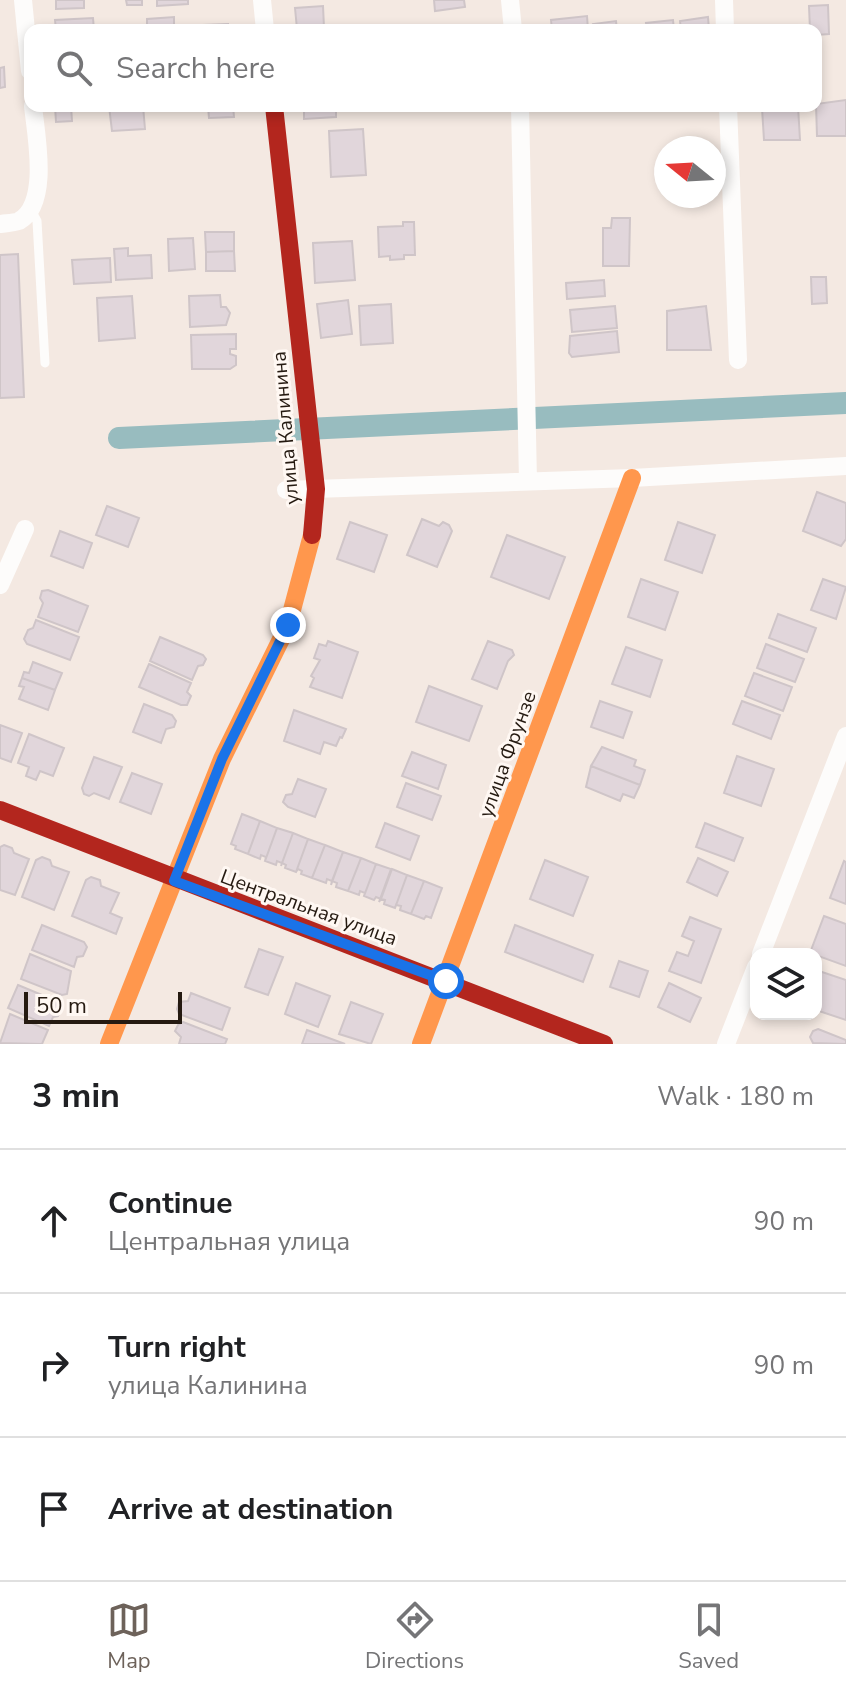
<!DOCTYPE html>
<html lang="en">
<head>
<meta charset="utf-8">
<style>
  :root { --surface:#fff; --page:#f6f6f6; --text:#202124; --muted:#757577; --line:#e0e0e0; --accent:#6d625a }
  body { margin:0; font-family:"Nunito Sans",sans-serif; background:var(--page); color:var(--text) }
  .controls { position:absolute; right:24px; bottom:24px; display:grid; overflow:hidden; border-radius:16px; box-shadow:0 4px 12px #0003 }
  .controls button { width:72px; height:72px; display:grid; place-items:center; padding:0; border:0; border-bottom:2px solid var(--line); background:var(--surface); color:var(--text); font:40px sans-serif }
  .compass { position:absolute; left:654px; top:136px; width:72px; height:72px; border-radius:50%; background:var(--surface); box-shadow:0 4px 12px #0003; rotate:288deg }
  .scale { position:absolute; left:24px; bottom:20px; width:158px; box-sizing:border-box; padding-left:8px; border:4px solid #251a11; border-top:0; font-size:22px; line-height:28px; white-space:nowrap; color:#251a11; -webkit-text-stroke:6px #fff8f3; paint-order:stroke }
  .stop { position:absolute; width:24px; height:24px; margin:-18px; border:6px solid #1a73e8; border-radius:50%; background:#fff }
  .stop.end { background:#1a73e8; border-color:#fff; box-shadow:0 2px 8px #0008 }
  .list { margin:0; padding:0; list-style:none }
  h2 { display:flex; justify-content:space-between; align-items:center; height:104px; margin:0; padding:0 32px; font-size:34px }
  h2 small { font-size:26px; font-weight:400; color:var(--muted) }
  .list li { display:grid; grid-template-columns:52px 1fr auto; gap:24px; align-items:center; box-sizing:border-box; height:144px; padding:0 32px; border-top:2px solid var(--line) }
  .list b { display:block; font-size:30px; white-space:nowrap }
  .list p { margin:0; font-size:26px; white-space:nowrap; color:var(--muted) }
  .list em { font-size:26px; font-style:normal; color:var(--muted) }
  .icon { flex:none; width:44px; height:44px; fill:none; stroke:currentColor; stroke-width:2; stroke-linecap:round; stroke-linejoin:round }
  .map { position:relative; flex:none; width:846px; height:1044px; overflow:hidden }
  .search { position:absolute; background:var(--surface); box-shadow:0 4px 12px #0003; left:24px; right:24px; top:24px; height:88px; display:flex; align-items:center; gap:20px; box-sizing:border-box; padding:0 28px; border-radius:16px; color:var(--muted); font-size:30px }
  .sheet { height:536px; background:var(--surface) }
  nav { display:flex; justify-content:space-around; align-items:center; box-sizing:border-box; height:112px; border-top:2px solid var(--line); background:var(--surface); font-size:22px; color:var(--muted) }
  nav a { display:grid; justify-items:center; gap:4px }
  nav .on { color:var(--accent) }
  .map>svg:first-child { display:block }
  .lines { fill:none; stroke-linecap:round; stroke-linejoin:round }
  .canal { stroke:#98bcbf; stroke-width:22 }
  .building { fill:#e1d6db; stroke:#cfc5c8; stroke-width:2 }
  .lane { stroke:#fdfcfb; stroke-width:9 }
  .street { stroke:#fdfcfb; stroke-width:18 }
  .slow { stroke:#ff974d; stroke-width:18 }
  .jam { stroke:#b3261e; stroke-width:18 }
  .route { stroke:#1a73e8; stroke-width:10 }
  .labels { text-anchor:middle; stroke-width:6; stroke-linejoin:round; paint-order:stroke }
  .street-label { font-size:20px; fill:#251a11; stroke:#fff8f3 }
</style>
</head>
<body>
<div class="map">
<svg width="846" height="1044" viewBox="0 0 846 1044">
  <rect width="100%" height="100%" fill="#f4e9e2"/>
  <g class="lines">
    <path class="canal" d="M119,438l727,-35"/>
  </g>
  <path class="building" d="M56,0h28v8l-28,1z
    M126,0h16v5h-15z
    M157,0h31v4l-31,2z
    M434,0h30l1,7 -30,4z
    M828,5l1,29 -13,1v-5h-6l-1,-24z
    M323,6l1,22 -27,1 -2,-21z
    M587,16l1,14h-36l-1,-10z
    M174,17v13h-27v-11z
    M708,17l1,13h-28l-1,-9z
    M93,18l1,12h-38l-1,-10z
    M673,20l1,10h-27l-1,-7z
    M616,21l1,9h-23l-1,-6z
    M228,24v6h-25v-5z
    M4,67l1,20 -5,1v-20z
    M846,100v36h-29l-1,-32z
    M55,106h16l1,15 -16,1z
    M109,106h34l2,23 -33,2z
    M208,106h25l1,11 -25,1z
    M304,106h32v11l-32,2z
    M414,106h38v2l-37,3z
    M798,106l2,34h-36l-2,-32z
    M363,129l3,46 -35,2 -2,-46z
    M612,218h18l-1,48h-26v-38h8z
    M403,222h11l1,33h-11v4l-14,1v-4l-11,1 -1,-30 25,-1z
    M205,232h29v19l-28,1z
    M193,238l2,31 -26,2 -1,-32z
    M352,241l3,39 -40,3 -2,-40z
    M128,248v8l23,-1 1,23 -36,2 -2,-31z
    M234,251l1,20h-29v-19z
    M18,254l6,143 -24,1v-143z
    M110,258l1,24 -37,2 -2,-24z
    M811,277h15l1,26 -15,1z
    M604,280l1,16 -38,3 -1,-16z
    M220,295l1,12h5l4,6 -4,12 -36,2 -1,-31z
    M132,296l3,42 -36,3 -2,-43z
    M348,300l4,34 -31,4 -4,-34z
    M391,304l2,39 -32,2 -2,-39z
    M615,306l2,22 -45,4 -2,-22z
    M706,306l5,44h-44v-39z
    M617,331l2,21 -47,5 -3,-4 1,-17z
    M236,334v15h-6v5l6,2v9l-6,4h-38l-1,-34z
    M817,492l29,11v36l-5,7 -38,-15z
    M107,506l32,12 -11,29 -32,-12z
    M422,519l17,7 4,-4 6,3 3,6 -15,36 -30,-12z
    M350,522l37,13 -13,37 -37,-13z
    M678,522l37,13 -13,38 -37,-13z
    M60,531l32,12 -9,25 -32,-12z
    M507,535l58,22 -16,42 -58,-22z
    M641,579l37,13 -13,38 -37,-13z
    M823,579l23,8 -10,32 -25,-9z
    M48,590l40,16 -10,26 -40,-15 5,-14 -3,-5 2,-7z
    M778,614l38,14 -9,24 -38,-14z
    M36,620l43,17 -9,23 -43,-16 -3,-5 4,-9 5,-2z
    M160,637l43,18 3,4 -3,6 -5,1 -6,14 -42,-19z
    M328,641l30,11 -16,46 -32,-11 4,-9 -3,-2 9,-16 -6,-2 5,-14 7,2z
    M488,641l24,9 2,5 -6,6 -11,28 -25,-10z
    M766,644l38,15 -9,23 -38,-14z
    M626,647l36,13 -12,37 -38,-13z
    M33,662l29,11 -7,17 -33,-12 2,-6 5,1z
    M149,664l42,19 -4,9 4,4 -4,9h-6l-42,-18z
    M754,673l38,14 -9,24 -38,-15z
    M22,678l33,12 -7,20 -29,-11 5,-12 -5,-1z
    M429,686l53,20 -13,35 -53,-19z
    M600,701l32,11 -9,26 -32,-11z
    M742,701l38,14 -9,24 -38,-15z
    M144,704l28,11 4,6 -2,6 -8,2 -5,14 -28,-11z
    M294,710l52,19 -4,9 -2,-1 -4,9 -12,-4 -4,12 -36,-13z
    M0,725l22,8 -11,29 -11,-4z
    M29,734l35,14 -11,28 -13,-5 -4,9 -10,-4 3,-9 -11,-4z
    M602,747l34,13 -2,6 11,4 -5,15 -49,-19z
    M412,752l34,13 -8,24 -36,-13z
    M737,756l37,13 -13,37 -37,-13z
    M94,757l28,10 -13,32 -15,-6 -5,3 -5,-2 -2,-6z
    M591,766l49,19 -6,13 -11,-4 -3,7 -34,-14z
    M132,773l30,11 -11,30 -31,-12z
    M298,779l28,10 -11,28 -27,-10 -5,-5 3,-7 6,-1z
    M406,783l35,13 -9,24 -35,-13z
    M242,814l18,7 -12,33 -13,-5 1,-3 -5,-2z
    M260,821l17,7 -12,33 1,-4 -5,-2 -1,4 -12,-5z
    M385,823l34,13 -9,24 -34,-13z
    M705,823l38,15 -9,23 -38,-14z
    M277,828l16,5 -12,33 1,-3 -5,-2 -1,4 -11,-4z
    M293,833l15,6 -12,33 -11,-4 1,-3 -4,-2z
    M308,839l17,6 -13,33 -11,-4 1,-3 -4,-2 -2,3z
    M4,845l8,3 2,5 15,6 -14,36 -15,-5v-43z
    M325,845l18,7 -12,33 1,-4 -5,-2 -1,4 -14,-5z
    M343,852l18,6 -13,33 -12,-4 1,-4 -5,-2z
    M42,857l8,3 2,6 17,6 -15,38 -32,-13 14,-37z
    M361,858l15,6 -12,32 1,-3 -5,-2 -1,4 -11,-4z
    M698,858l30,14 -11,24 -30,-14z
    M545,860l43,17 -15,39 -43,-17z
    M844,861l2,1v42l-16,-6z
    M376,864l15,5 -12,33 2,-3 -5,-2 -2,3 -10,-4z
    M392,869l15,6 -12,33 -11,-4 1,-4 -4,-1z
    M407,875l17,6 -13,33 -11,-4 1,-4 -5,-1 -1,3z
    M91,877l9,3 1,6 18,7 -9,20 12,5 -6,16 -44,-18 14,-36z
    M424,881l18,7 -11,30 -5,-2 -2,3 -13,-5z
    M824,916l22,8v42l-36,-13z
    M690,917l31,12 -20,54 -32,-12 8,-19 11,4 6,-15 -12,-5z
    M42,925l42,17 3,5 -4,9 -6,1 -3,10 -42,-17z
    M515,925l78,30 -10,27 -78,-30z
    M259,949l24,8 -15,38 -23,-8z
    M30,954l41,17 -4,23 -5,1 -41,-16z
    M619,961l29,10 -9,26 -29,-10z
    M816,970l30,10v40l-30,-10z
    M296,983l34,13 -12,31 -33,-13z
    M669,983l32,15 -11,24 -32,-15z
    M18,985l41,17 3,5 -4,9 -5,1 -4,9 -41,-18z
    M191,993l39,15 -8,22 -43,-16 -2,-5 2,-7 9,-1z
    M351,1002l32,12 -12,30 -32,-10z
    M10,1014l38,16 -6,14 -42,-1z
    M183,1022l44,17 -2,5h-46l2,-7 -6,-6 3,-6z
    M818,1029l28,11v4l-33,-1 -3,-6 3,-6z
    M307,1030l38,14h-43z"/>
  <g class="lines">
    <path class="lane" d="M31,210l6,11 8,142"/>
    <path class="street" d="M23,0l7,71
      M262,0l3,30
      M510,0l3,30
      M724,0l1,30
      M520,106l8,375
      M728,106l10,254
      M0,224c6,-1 14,-1 19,-3 31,-17 17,-86 14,-115
      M286,490l346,-12 214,-12
      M0,585l25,-56
      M761,954l85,-218
      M726,1044l30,-77"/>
    <path class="slow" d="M109,1044l113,-285 66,-134 24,-90
      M421,1044l211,-566"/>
    <path class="jam" d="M274,106l42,383 -4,46
      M0,810l604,234"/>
  </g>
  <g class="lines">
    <path class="route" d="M288,625l-66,134 -48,122 272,100"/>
  </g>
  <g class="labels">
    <g class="street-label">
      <text transform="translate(285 428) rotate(-95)" y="7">улица Калинина</text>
      <text transform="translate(507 754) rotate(-70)" y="7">улица Фрунзе</text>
      <text transform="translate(309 907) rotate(20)" y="7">Центральная улица</text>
    </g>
  </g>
</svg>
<div class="controls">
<button><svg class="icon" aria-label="layers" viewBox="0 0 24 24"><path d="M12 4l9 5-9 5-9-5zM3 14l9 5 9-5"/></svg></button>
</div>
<svg class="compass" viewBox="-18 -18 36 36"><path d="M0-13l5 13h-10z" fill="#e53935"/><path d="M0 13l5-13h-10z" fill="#757577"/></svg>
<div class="scale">50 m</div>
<div class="stop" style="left:446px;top:981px"></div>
<div class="stop end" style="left:288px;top:625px"></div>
<div class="search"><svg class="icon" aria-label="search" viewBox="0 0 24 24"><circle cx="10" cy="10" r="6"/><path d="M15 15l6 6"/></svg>Search here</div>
</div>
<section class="sheet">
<h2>3 min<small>Walk · 180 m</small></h2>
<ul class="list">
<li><svg class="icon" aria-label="ahead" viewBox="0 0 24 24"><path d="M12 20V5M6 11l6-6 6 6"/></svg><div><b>Continue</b><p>Центральная улица</p></div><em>90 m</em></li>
<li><svg class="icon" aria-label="right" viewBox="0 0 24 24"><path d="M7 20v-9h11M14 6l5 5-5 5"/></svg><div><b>Turn right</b><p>улица Калинина</p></div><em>90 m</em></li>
<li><svg class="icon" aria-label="arrive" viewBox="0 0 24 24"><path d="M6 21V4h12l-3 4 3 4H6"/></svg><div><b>Arrive at destination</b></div></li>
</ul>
</section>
<nav>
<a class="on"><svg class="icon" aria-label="map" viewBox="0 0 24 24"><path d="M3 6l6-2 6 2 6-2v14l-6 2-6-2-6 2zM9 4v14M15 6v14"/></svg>Map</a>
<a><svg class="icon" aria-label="directions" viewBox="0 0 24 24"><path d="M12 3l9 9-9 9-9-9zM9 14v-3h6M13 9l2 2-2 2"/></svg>Directions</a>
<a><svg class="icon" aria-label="saved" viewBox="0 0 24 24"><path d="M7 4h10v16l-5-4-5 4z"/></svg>Saved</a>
</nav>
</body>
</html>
